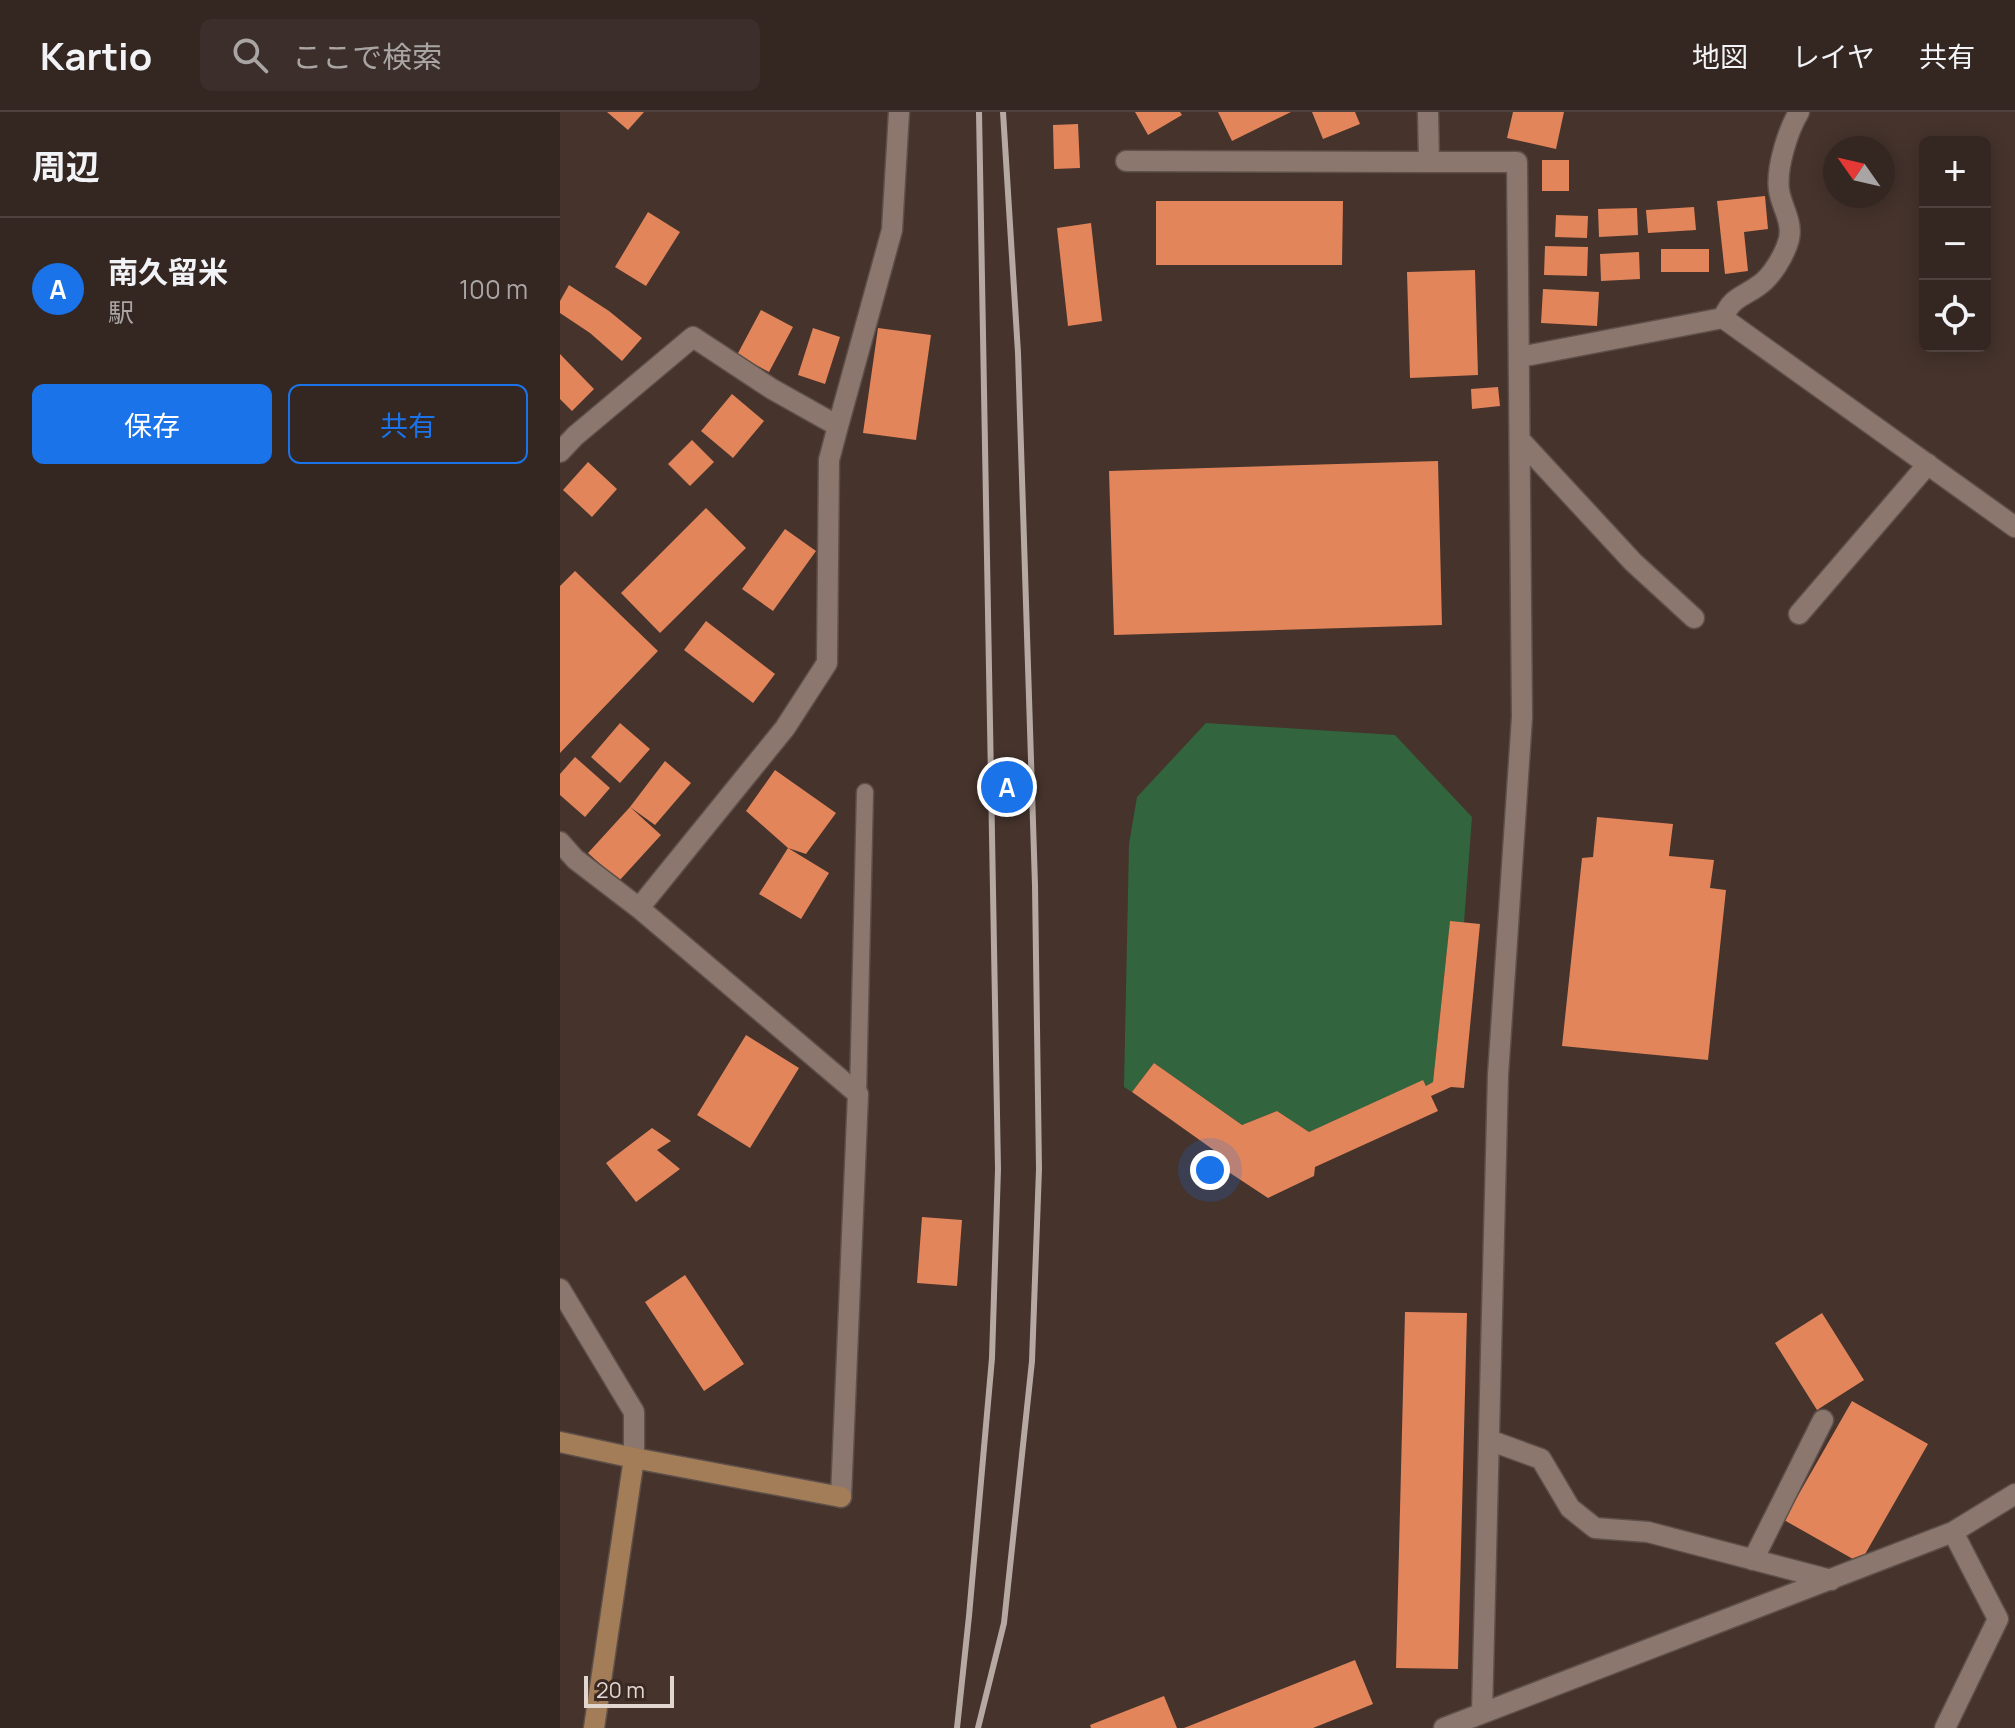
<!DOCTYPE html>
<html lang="ja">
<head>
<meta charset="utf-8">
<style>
  :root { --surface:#342621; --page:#3c2e2a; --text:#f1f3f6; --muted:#a9a5a5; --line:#4e433f; --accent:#1a73e8 }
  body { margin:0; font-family:Manrope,"Noto Sans JP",sans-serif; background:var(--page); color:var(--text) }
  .controls { position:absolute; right:24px; top:24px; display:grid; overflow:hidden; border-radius:12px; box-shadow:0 4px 20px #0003 }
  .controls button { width:72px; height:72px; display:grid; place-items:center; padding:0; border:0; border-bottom:2px solid var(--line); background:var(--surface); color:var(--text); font:40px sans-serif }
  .compass { position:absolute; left:1263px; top:24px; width:72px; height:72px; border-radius:50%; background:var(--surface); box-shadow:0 4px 20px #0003; rotate:304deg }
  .scale { position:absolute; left:24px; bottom:20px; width:90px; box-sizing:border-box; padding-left:8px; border:4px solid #e2d6d1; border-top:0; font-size:22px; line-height:28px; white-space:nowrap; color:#e2d6d1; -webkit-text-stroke:6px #3a2922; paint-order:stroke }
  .you { position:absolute; left:650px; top:1058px; width:28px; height:28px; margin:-20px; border:6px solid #fff; border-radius:50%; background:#1a73e8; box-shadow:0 0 0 12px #1a73e833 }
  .badge { display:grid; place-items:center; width:52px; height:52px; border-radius:50%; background:var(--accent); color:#fff; font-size:26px; font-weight:700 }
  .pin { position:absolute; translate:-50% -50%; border:4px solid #fff; box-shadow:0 2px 8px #0006 }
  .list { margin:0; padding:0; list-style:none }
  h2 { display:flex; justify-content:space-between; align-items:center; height:104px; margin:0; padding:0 32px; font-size:34px }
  h2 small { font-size:26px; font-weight:400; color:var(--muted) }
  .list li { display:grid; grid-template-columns:52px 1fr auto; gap:24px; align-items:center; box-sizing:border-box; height:144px; padding:0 32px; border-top:2px solid var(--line) }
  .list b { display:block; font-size:30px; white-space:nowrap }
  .list p { margin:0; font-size:26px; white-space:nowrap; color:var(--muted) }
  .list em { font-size:26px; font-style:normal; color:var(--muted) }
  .actions { display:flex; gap:16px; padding:24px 32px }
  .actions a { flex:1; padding:18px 0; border:2px solid var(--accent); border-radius:12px; text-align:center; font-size:28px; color:var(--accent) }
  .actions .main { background:var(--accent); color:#fff }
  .icon { flex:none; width:44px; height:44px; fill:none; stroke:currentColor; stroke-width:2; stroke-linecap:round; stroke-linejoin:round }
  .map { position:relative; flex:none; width:1455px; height:1616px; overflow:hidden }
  header { display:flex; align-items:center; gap:48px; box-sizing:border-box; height:112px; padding:0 40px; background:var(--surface); border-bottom:2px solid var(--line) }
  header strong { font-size:38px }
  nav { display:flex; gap:44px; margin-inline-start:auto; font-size:28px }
  .search { width:560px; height:72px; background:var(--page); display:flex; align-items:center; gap:20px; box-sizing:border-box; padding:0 28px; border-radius:12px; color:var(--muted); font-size:30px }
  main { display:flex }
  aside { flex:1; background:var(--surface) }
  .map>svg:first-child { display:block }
  .green { fill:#32653d }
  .building { fill:#e2855b }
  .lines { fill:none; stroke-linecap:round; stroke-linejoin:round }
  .lane-casing { stroke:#5e4f49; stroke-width:19 }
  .street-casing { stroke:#5e4f49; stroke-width:23 }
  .secondary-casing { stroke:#5e4f49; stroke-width:23 }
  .lane { stroke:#8b776e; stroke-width:16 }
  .street { stroke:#8b776e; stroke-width:20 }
  .secondary { stroke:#a27d58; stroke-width:20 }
  .rail { stroke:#b6a9a3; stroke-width:6 }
</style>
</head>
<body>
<header>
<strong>Kartio</strong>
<div class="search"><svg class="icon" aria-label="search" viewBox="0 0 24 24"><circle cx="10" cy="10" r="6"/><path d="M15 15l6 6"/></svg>ここで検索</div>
<nav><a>地図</a><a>レイヤ</a><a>共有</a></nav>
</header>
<main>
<aside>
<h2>周辺<small></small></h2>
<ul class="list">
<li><span class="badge">A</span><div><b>南久留米</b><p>駅</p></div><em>100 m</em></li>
</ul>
<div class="actions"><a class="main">保存</a><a>共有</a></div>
</aside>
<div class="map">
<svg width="1455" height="1616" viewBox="0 0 1455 1616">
  <rect width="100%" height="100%" fill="#45332c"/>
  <path class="green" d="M646,611l189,12 77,82 -8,106 -14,-1 -17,160 -7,4 -3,-5 -114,51 -32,-21 -35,14 -88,-62 -22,29 -8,-5 5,-243 8,-47z"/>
  <path class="building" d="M47,0h37l-16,18z
    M575,0h45l2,3 -34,20z
    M658,0h73l-59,29z
    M752,0h43l5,12 -37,15z
    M953,0h51l-8,37 -49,-11z
    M518,12l2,44 -26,1 -1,-44z
    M982,48h27v31h-27z
    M1205,84l3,33 -24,3 4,39 -23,3 -8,-73z
    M596,89h187l-1,64h-186z
    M1134,95l2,23 -48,3 -2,-23z
    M1077,96l1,27 -39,2 -1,-28z
    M88,100l32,20 -34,54 -31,-19z
    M996,103l32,1 -1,22 -32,-1z
    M531,111l11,98 -34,5 -11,-98z
    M985,134l43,1 -1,29 -43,-1z
    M1101,137h48v23h-48z
    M1079,140l1,27 -39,2 -1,-27z
    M915,158l3,105 -68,3 -3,-106z
    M9,173l40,26 33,27 -20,23 -32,-28 -30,-20v-12z
    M983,177l56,3 -2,34 -56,-3z
    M201,198l32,17 -24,45 -32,-17z
    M253,216l27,9 -15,47 -27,-9z
    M318,216l53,7 -15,105 -53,-7z
    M0,242l34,35 -22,22 -12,-12z
    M938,275l2,19 -28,3 -1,-20z
    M172,282l32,27 -31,37 -32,-27z
    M132,328l22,22 -24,24 -22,-22z
    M878,349l4,164 -328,10 -5,-164z
    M28,350l29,27 -25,28 -29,-27z
    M146,396l40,40 -86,85 -39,-40z
    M225,417l31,22 -43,60 -31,-22z
    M15,459l83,80 -98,102v-167z
    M146,509l69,53 -22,29 -69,-53z
    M60,611l30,26 -30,34 -29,-26z
    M15,645l35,31 -25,29 -25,-22v-21z
    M105,649l26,22 -36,42 -25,-18z
    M215,658l61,43 -30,41 -18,-6 -42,-37z
    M70,695l31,28 -42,46 -31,-28z
    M1037,705l76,7 -4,32 45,4 -4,28 16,2 -18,170 -146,-14 20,-188 11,-1z
    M228,736l41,25 -28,46 -42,-25z
    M890,809l30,3 -16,164 -13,-1 -20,9 7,15 -123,56 -1,9 -46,22 -44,-29 1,-11 -93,-66 22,-29 88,62 35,-14 32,21 114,-52 3,6 7,-4z
    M186,923l53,33 -49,80 -53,-33z
    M92,1016l19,13 -14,9 23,19 -44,33 -30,-39z
    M362,1105l40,3 -5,66 -40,-3z
    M125,1163l59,89 -40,27 -59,-89z
    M845,1200l62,1 -9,356 -62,-1z
    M1262,1201l42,67 -47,30 -42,-67z
    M1292,1289l76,43 -68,119 -76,-43z
    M795,1548l18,44 -60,24h-129z
    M604,1584l13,32h-86l-1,-3z"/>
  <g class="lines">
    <g class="lane-casing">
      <path id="lane" d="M298,982l7,-302"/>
    </g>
    <g class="street-casing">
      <path id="street" d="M868,0l1,50h88l5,555 -24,358 -16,638
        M566,49l303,1
        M1163,206c9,-21 18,-20 35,-32 14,-9 27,-32 31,-47 4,-18 -8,-33 -10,-49 -3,-22 9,-60 20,-78
        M960,245l203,-39 292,209
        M278,314l54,-196 7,-118
        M961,329l112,121 61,56
        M0,340l15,-16 118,-99 79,52 66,37 -9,34 -2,203 -42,65 -146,180
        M1239,502l129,-150
        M0,730l15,17 64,49 219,186 -17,403
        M0,1177l74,123v46
        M929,1328l52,19 29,49 25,20 53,4 183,48
        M1193,1448l70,-140
        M884,1616l509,-196 62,-38
        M1385,1616l53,-109 -45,-87"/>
    </g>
    <g class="secondary-casing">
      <path id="secondary" d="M0,1330l74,16 207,39
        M34,1616l40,-270"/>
    </g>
    <use href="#lane" class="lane"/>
    <use href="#street" class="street"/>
    <use href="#secondary" class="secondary"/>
    <path class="rail" d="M397,1616l12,-112 23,-258 6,-189 -19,-1057
      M418,1616l26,-105 28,-262 7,-192 -4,-284 -17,-532 -15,-241"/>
  </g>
</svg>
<div class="controls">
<button>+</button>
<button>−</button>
<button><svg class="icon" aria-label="locate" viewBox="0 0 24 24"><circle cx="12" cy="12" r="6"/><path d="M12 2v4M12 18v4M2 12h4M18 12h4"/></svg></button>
</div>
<svg class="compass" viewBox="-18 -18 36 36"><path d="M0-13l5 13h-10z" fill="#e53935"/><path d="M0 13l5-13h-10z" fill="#a9a5a5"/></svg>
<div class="scale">20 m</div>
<div class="you"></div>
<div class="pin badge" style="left:447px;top:675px">A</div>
</div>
</main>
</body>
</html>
